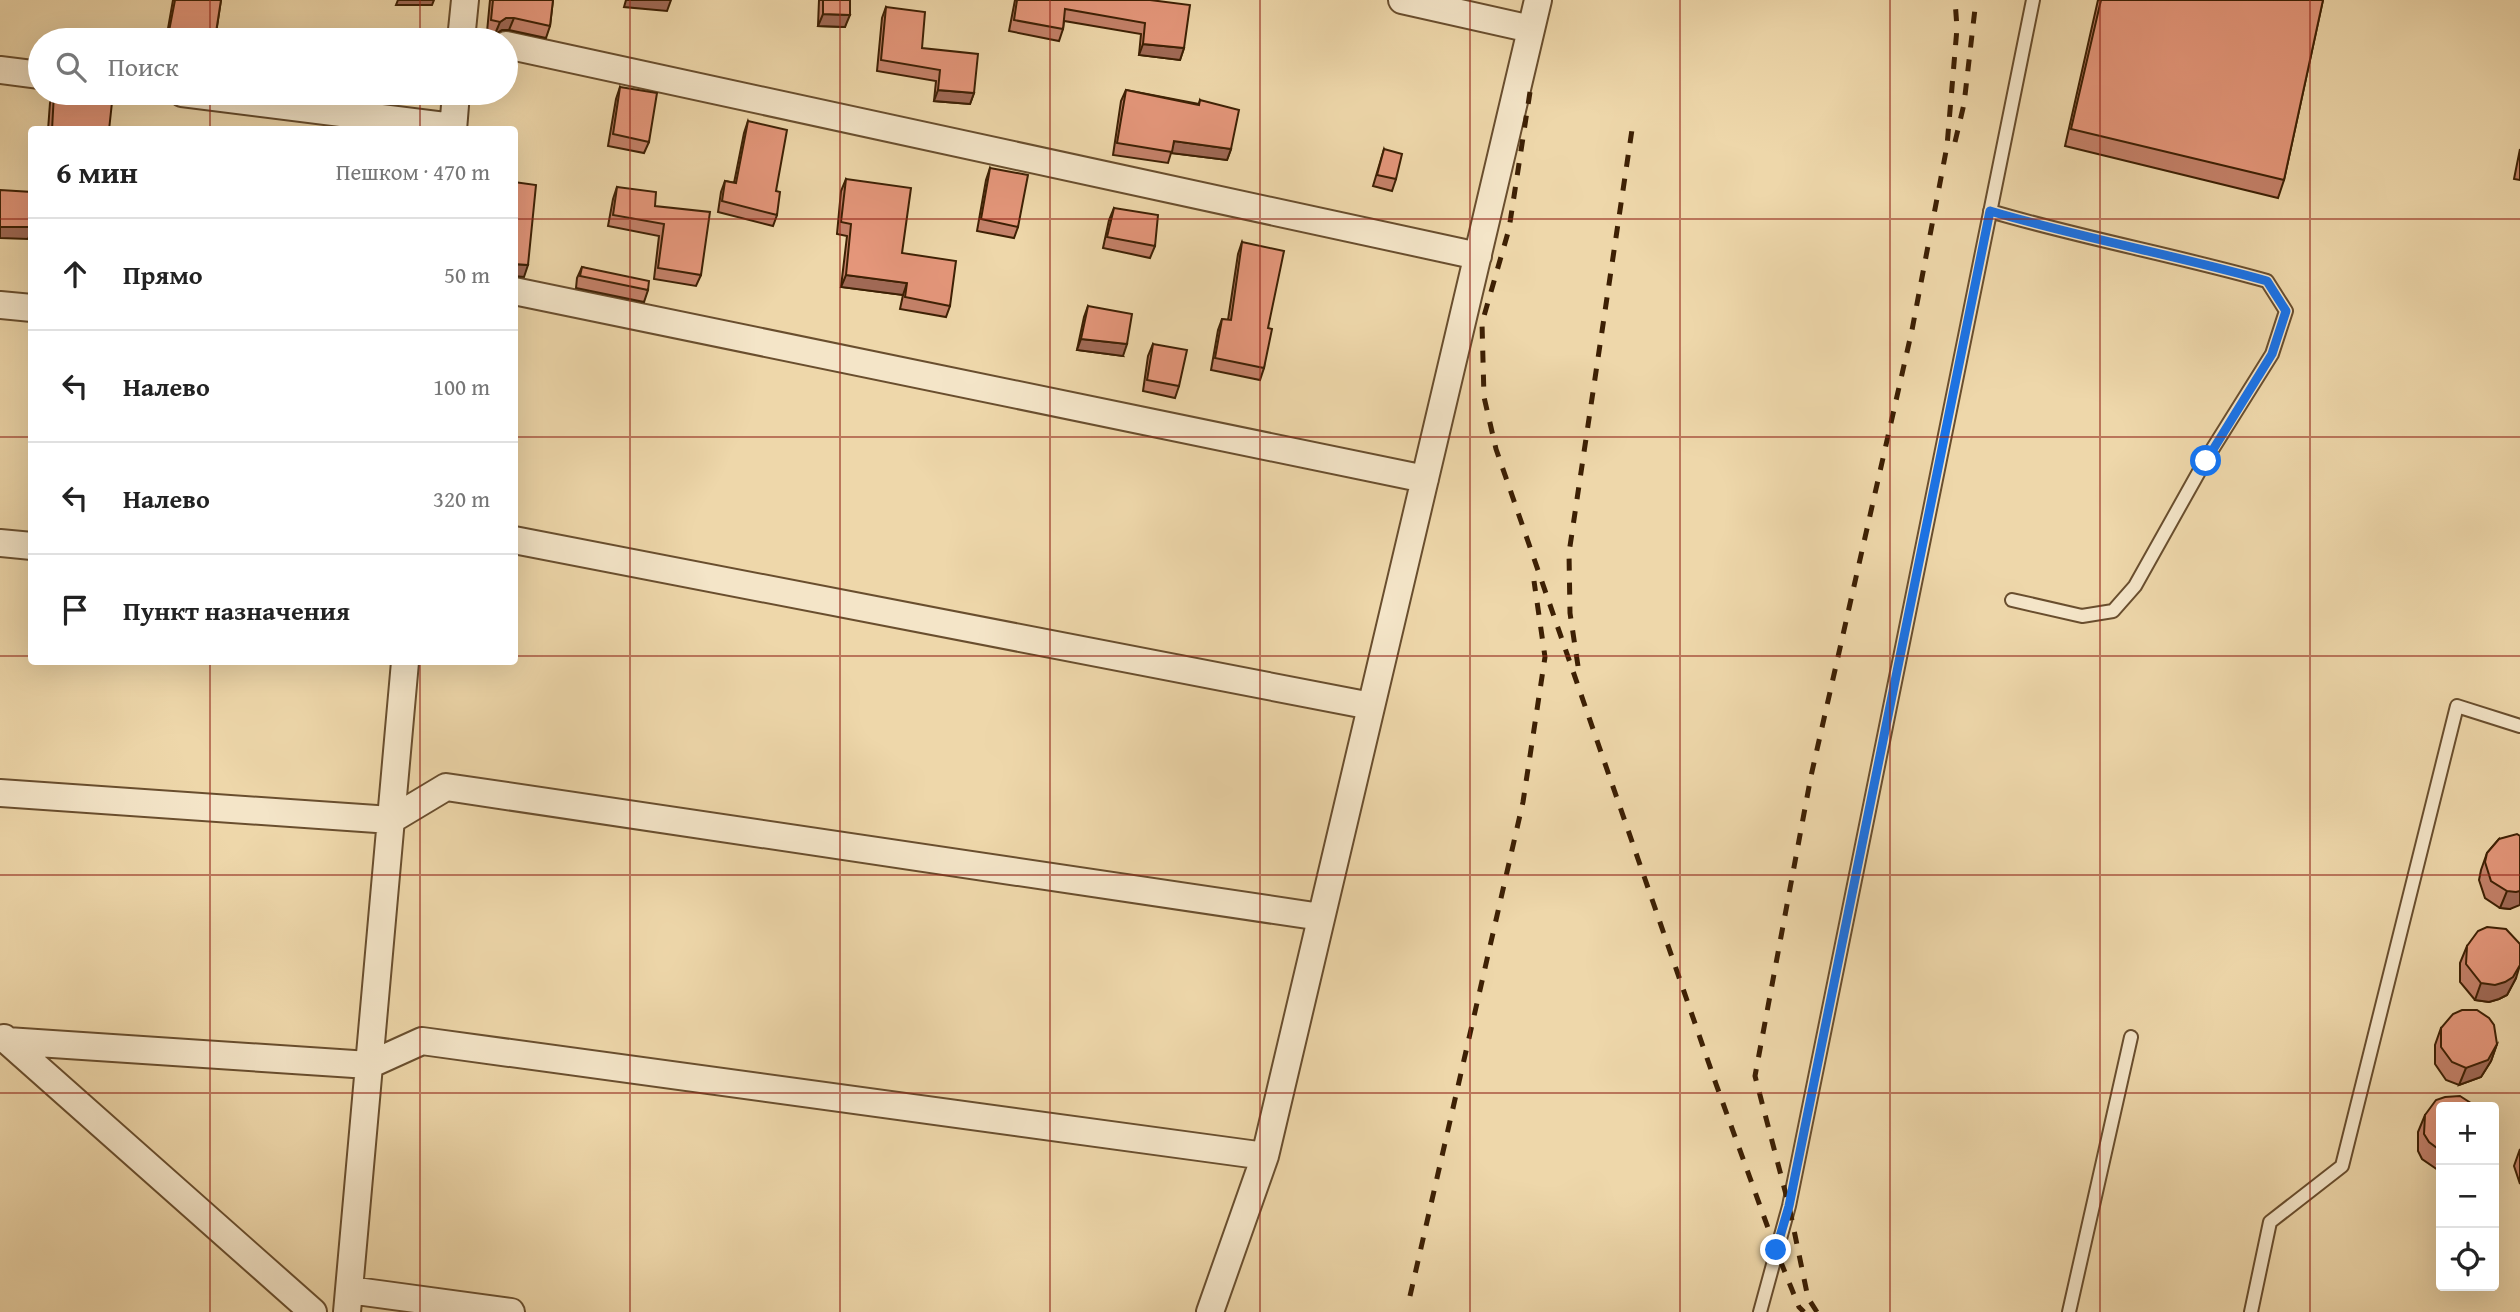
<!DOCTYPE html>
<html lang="ru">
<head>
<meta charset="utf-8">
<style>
  :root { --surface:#fff; --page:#f6f6f6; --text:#222; --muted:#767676; --line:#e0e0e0 }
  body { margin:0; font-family:"Gentium Book Plus",serif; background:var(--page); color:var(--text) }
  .controls { position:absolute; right:21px; bottom:21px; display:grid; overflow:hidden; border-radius:7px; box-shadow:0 7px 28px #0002 }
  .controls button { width:63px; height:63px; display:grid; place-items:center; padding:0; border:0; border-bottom:2px solid var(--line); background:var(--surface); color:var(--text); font:35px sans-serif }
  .stop { position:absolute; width:21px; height:21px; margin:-16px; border:5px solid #1a73e8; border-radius:50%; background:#fff }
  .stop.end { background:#1a73e8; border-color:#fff; box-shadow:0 2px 7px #0008 }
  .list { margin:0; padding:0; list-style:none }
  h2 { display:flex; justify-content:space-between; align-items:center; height:91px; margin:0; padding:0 28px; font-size:30px }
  h2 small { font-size:23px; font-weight:400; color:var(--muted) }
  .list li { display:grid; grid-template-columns:46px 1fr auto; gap:21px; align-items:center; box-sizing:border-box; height:112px; padding:0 28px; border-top:2px solid var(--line) }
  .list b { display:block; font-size:26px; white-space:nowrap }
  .list em { font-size:23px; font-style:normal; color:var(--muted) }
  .icon { flex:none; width:38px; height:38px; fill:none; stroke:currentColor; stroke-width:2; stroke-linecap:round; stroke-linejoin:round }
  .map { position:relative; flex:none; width:2520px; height:1312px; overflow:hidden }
  .search { position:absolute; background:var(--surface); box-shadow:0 7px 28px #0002; left:28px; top:28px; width:490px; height:77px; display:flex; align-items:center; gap:18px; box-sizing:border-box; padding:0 24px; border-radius:38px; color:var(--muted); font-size:26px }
  .panel { position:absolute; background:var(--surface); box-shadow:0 7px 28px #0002; left:28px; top:126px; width:490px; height:539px; border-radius:7px }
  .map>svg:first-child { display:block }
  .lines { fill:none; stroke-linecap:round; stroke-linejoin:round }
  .lane-casing { stroke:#694e2e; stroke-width:16 }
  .street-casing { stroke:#694e2e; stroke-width:30 }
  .lane { stroke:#f4e5c8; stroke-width:12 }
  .street { stroke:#f4e5c8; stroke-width:26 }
  .rail { stroke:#3d2004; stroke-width:5; stroke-dasharray:12 12; stroke-linecap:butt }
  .wall { fill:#c48169; stroke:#3d2004; stroke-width:2 }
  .shaded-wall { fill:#a06955; stroke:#3d2004; stroke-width:2 }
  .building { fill:#e4967a; stroke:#3d2004; stroke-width:2 }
  .route { stroke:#1a73e8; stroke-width:9 }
  .grid { fill:none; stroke:#8f2418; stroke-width:2; stroke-opacity:0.55 }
</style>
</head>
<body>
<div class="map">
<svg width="2520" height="1312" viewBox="0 0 2520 1312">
  <rect width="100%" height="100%" fill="#eed7aa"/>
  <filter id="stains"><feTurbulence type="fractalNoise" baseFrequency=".00286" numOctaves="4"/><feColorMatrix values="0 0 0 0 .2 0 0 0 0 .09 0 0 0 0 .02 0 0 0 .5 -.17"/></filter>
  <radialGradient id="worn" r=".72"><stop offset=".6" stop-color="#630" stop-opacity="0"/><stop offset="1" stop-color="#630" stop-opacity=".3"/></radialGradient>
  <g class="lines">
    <g class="lane-casing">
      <path id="lane" d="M1990,211c91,27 185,44 277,70l19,30 -14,43 -67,107 -70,125 -22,25 -31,5 -70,-16
        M1760,1312l29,-106 244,-1206
        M2069,1312l62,-275
        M2251,1312l19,-90 72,-56 115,-460 63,20"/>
    </g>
    <g class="street-casing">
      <path id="street" d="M1402,0l129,29
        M461,40l4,-40
        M506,45l972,211
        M0,70l40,5
        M182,93l271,34
        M453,130l3,-37
        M514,291l911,188
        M0,305l32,3
        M514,540l857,166
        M0,543l32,3
        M0,793l391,27 55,-33 875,130
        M4,1038l309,274
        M7,1041l362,24 53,-24 843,115
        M349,1290l162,22
        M347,1312l58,-650
        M1210,1312l55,-156 273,-1156"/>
    </g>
    <use href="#lane" class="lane"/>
    <use href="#street" class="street"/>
    <path class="rail" d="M1530,92l-21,137 -27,94 2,74 12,52 220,635 60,166 23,57 5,5
      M1955,142l9,-38 12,-104
      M1578,666l-8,-53 -1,-60 64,-430
      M1410,1296l113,-494 22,-145 -11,-76
      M1817,1312l-9,-14 -19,-92 -34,-130 56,-300 101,-446 35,-184 10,-118 -2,-28"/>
  </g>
  <path class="wall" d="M173,0h48l-6,40h-49z
    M490,0h63l-3,26 -4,12 -37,-8h-7l-7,4 -8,-2z
    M819,0h31l-5,27 -27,-1z
    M1015,0h135l34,48 -4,12 -41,-5 2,-21 -77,-13 -1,8 -4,12 -50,-10z
    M2098,0h225l-39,180 -6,18 -213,-52z
    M886,7l36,41 52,45 -4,11 -36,-3 2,-20 -59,-10 5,-53z
    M620,87l29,55 -5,11 -36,-7 8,-47z
    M1126,90l73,14 1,-4 31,49 -4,11 -56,-7 -3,10 -55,-8 8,-54z
    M54,93l55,37h-61l2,-27z
    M748,121l28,70 1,24 -4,11 -55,-14 3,-20 4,-11 9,2 10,-50z
    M1384,149l12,30 -4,12 -19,-5z
    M2520,149v31l-6,-1z
    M990,168l28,59 -4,11 -37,-7 9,-51z
    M846,179l56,74 48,53 -4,11 -46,-8 3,-14 -62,-8 6,-51 -10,-2 4,-43z
    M617,187l38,19 46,69 -5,11 -42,-7 5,-43 -51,-10 5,-27z
    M1114,208l41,38 -5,12 -47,-10 6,-28z
    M1242,242l26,86 -4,40 -4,12 -49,-10 7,-40 4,-11 6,1 10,-66z
    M582,267l66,23 -4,12 -68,-14 1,-10z
    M1088,306l35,50 -46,-6 7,-33z
    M1153,344l26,42 -4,12 -32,-7 5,-35z
    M2499,839l11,70 -10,-1 -15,-10 -6,-18 2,-10 6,-17z
    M2467,946l49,32 -9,17 -8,4 -10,3 -14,-2 -15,-18v-19z
    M2441,1028l56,16 -6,17 -10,16 -22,8 -13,-5 -11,-16v-19z
    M2441,1107v63h-3l-16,-11 -4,-8v-19l7,-17z
    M2520,1149v35l-6,-18z"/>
  <path class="shaded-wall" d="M398,0h36l-2,5h-36z
    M626,0h45l-4,11 -43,-4z
    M823,14l27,1 -5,12 -27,-1z
    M506,18h8l-5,12h-7l-7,4 5,-12z
    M1143,44l41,4 -4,12 -41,-5z
    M938,90l36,3 -4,11 -36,-3z
    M1174,141l57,8 -4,11 -56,-7z
    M0,227h32v2l-4,10 -28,-1z
    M514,264l14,1 -4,12 -10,-1z
    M846,275l61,8 -4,12 -62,-8z
    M1081,339l46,5 -4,12 -46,-6z
    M2507,891h13v14l-10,4 -10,-1z
    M2520,965l-4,13 -9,17 -8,4 -10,3 -14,-2 6,-17z
    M2497,1044l-6,17 -10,16 -22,8 7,-17z"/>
  <path class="building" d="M175,0h46l-6,39 -46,-8z
    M493,0h60l-3,26 -36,-8h-8l-6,4 -9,-2z
    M823,0h27v15l-27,-1z
    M1017,0h133l40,5 -6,43 -41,-4 2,-21 -80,-14 -2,20 -49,-9z
    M2101,0h222l-39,180 -213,-51z
    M886,7l39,5 -3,36 56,6 -4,39 -36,-3 2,-20 -59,-10z
    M620,87l37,6 -8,49 -36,-8z
    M1126,90l73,15 1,-5 39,10 -8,39 -57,-8 -2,11 -55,-9z
    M54,93h59l-4,37h-57z
    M748,121l39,9 -11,61 4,1 -3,23 -55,-14 3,-20 11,2z
    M1384,149l18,5 -6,25 -19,-4z
    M990,168l38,7 -10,52 -37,-8z
    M846,179l65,9 -9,65 54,8 -6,45 -45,-9 2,-14 -61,-8 5,-51 -10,-2z
    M514,182l22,3 -8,80 -14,-1z
    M617,187l39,5 -1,14 55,6 -9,63 -43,-7 6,-44 -51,-9z
    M0,190l32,2v35h-32z
    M1114,208l44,7 -3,31 -48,-9z
    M1242,242l42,9 -16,77 4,1 -8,39 -49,-10 7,-39 9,1z
    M582,267l67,14 -1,9 -68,-14z
    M1088,306l44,8 -5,30 -46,-5z
    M1153,344l34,6 -8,36 -32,-6z
    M2517,834l3,2v55l-4,1 -9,-1 -16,-10 -6,-19 2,-9 12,-14z
    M2487,927l19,2 14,15v21l-7,12 -8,5 -10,3 -14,-2 -15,-19 1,-18 11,-15z
    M2462,1010h15l12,8 5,7 3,19 -9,16 -22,8 -14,-6 -11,-15v-19l12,-14z
    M2460,1096l17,11h-36v44l-12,-9 -5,-8 1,-19 11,-15 9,-3z"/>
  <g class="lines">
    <path class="route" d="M1776,1250l13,-44 201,-995c91,27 185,44 277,70l19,30 -14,43 -66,107"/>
  </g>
  <path class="grid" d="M210,0v40M420,0v40M630,0v1312M840,0v1312M1050,0v1312M1260,0v1312M1470,0v1312M1680,0v1312M1890,0v1312M2100,0v1312M2310,0v1312M210,93v37M420,93v37M0,219h32M514,219h2006M0,437h32M514,437h2006M0,656h32M514,656h2006M210,662v650M420,662v650M0,875h2520M0,1093h2520"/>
  <rect width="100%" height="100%" filter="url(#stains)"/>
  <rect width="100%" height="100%" fill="url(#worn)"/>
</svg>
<div class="controls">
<button>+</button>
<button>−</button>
<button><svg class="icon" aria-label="locate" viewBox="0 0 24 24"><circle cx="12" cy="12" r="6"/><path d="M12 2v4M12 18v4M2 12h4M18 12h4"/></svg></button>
</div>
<div class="stop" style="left:2206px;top:461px"></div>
<div class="stop end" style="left:1776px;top:1250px"></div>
<div class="search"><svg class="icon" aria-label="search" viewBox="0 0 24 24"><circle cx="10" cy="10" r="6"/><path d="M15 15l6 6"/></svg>Поиск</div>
<section class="panel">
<h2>6 мин<small>Пешком · 470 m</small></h2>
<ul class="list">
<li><svg class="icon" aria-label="ahead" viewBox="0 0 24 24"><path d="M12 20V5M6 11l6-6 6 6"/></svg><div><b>Прямо</b></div><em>50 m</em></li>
<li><svg class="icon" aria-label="left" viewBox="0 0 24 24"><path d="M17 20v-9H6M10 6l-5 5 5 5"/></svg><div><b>Налево</b></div><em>100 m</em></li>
<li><svg class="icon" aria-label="left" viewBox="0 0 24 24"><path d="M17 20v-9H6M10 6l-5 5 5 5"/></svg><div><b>Налево</b></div><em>320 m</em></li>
<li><svg class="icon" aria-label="arrive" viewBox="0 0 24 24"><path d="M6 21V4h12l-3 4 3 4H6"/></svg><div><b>Пункт назначения</b></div></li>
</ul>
</section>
</div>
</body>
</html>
